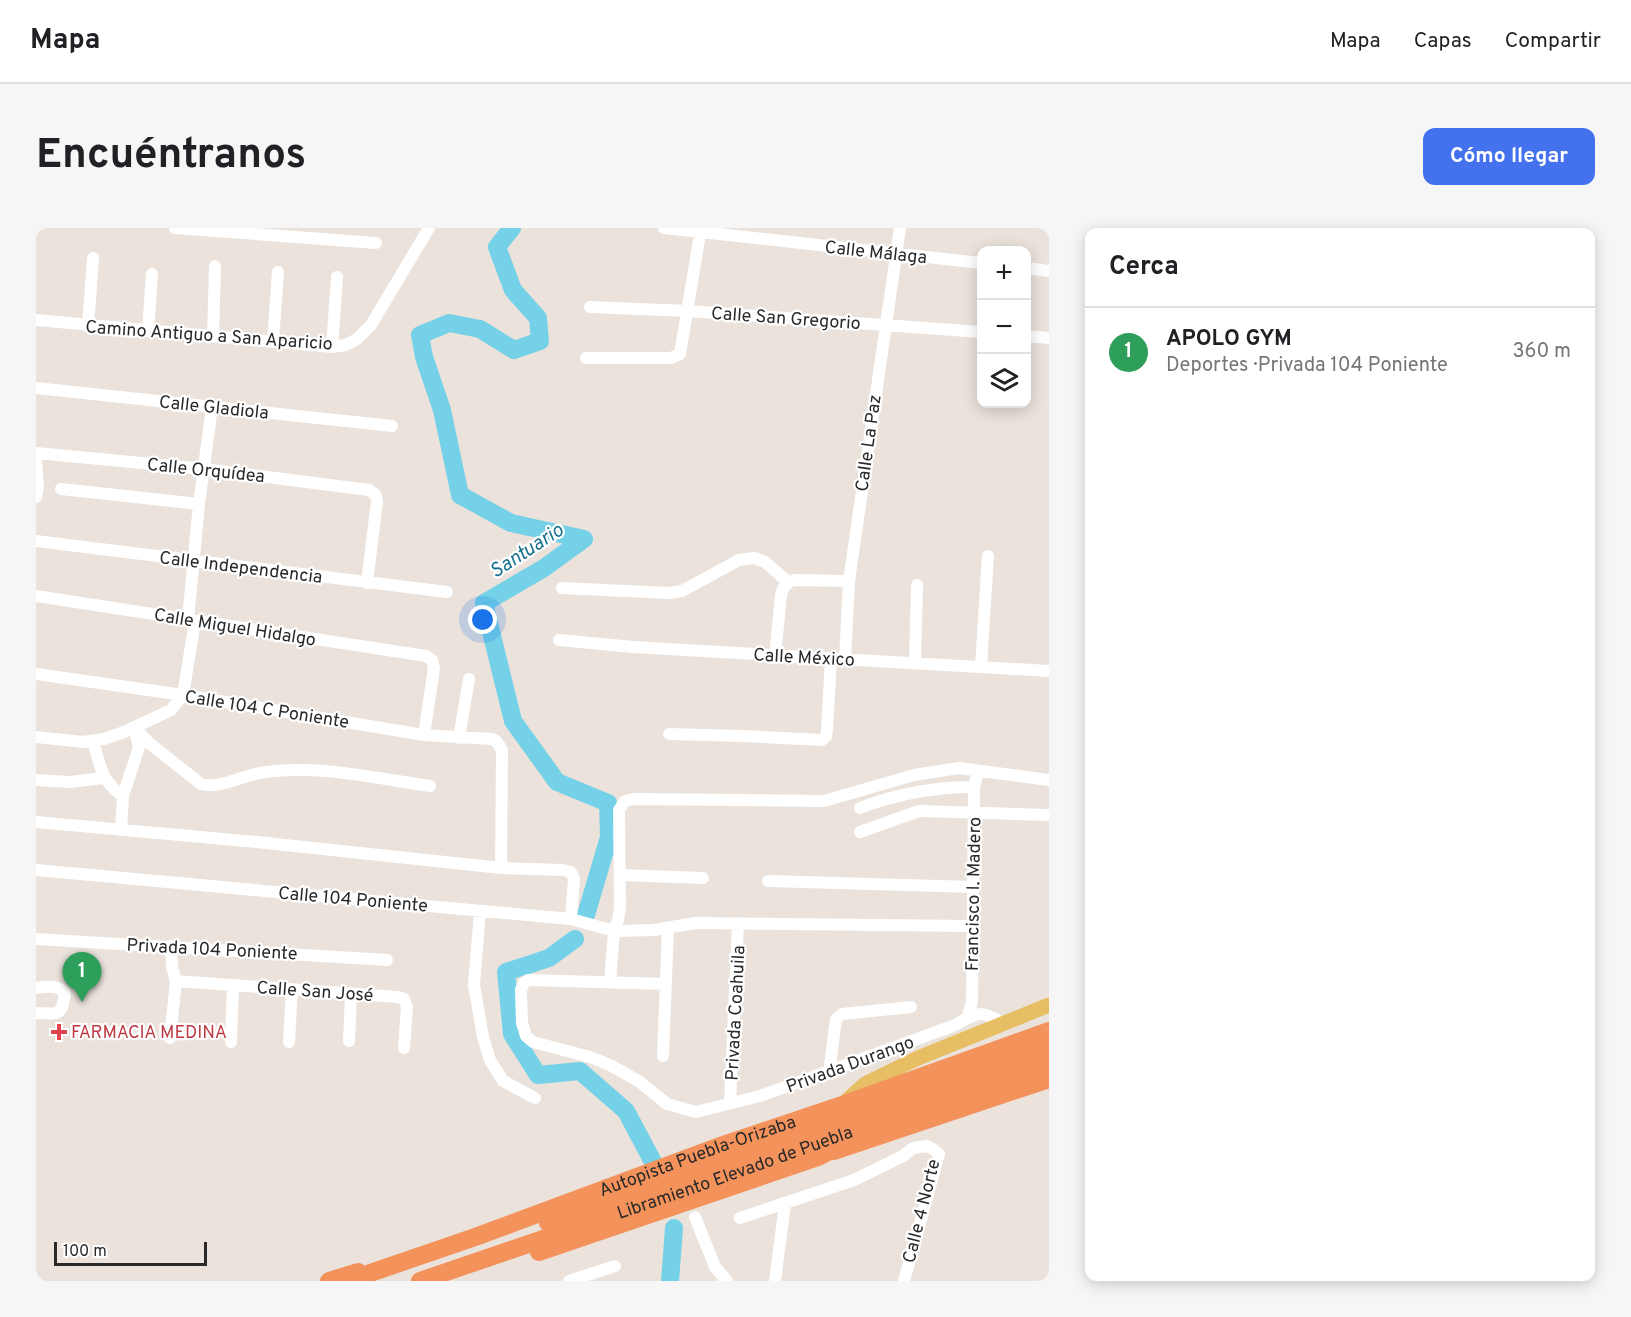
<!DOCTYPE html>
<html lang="es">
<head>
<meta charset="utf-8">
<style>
  :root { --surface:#fff; --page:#f6f6f6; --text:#202124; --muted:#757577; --line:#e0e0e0; --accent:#4472ee }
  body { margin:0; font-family:Overpass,sans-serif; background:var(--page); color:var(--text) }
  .controls { position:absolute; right:18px; top:18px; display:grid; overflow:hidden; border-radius:12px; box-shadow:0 3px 15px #0003 }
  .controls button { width:54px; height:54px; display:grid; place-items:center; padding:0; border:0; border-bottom:2px solid var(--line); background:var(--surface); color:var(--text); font:30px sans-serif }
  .scale { position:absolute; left:18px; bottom:15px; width:153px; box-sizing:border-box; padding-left:6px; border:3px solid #292929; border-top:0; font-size:16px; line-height:21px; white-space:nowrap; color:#292929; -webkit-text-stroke:4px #fff; paint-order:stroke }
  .you { position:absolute; left:447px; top:392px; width:21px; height:21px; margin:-15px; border:4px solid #fff; border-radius:50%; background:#1a73e8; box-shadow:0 0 0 9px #1a73e833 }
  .badge { display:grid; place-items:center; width:39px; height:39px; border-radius:50%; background:var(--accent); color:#fff; font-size:20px; font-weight:700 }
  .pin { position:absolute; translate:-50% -50px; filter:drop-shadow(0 2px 3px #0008) }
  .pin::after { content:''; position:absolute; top:32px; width:21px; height:18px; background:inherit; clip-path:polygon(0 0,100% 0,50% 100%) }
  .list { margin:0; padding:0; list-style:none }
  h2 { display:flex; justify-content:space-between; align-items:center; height:78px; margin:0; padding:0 24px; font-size:26px }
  h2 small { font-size:20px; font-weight:400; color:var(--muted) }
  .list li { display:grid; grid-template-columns:39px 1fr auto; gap:18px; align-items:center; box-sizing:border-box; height:90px; padding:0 24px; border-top:2px solid var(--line) }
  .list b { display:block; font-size:22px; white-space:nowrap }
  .list p { margin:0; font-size:20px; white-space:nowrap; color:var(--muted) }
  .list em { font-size:20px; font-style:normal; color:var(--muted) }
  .icon { flex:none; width:33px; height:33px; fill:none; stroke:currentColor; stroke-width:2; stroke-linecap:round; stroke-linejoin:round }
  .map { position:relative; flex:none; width:1013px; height:1053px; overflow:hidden; border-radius:12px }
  header { display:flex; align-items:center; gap:36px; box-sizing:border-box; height:84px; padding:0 30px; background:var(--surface); border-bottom:2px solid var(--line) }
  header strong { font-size:28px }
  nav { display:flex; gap:33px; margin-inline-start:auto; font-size:21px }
  .intro { display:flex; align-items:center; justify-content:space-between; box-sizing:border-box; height:144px; padding:0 36px }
  h1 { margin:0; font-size:42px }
  .button { padding:15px 27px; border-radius:12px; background:var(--accent); color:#fff; font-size:21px; font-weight:700 }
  main { display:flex; gap:36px; padding:0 36px }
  aside { flex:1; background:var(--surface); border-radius:12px; box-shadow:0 3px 15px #0003 }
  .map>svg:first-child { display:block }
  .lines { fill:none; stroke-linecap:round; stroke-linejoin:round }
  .river { stroke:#74d1e7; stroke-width:18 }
  .minor { stroke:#fff; stroke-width:12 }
  .major { stroke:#e7be63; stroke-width:15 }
  .highway { stroke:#f4925c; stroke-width:18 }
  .health-dot { fill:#e0444e; stroke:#fff; stroke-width:2 }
  .labels { text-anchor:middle; stroke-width:4.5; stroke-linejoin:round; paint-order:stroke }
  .street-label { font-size:18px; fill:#292929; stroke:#fff }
  .health-label { font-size:18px; fill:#be3a42; stroke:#fff; text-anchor:start }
  .water-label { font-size:20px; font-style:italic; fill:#157090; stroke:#fff }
</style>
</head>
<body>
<header>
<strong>Mapa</strong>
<nav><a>Mapa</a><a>Capas</a><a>Compartir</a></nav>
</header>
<div class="intro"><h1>Encuéntranos</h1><a class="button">Cómo llegar</a></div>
<main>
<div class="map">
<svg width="1013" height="1053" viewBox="0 0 1013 1053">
  <rect width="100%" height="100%" fill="#eae2db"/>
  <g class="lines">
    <path class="river" d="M476,0l-15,19 16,43 25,28 2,23 -26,9 -34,-21 -31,-6 -29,12 4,22 18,53 18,85 51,28 73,16 -40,29 -60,35 29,118 44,61 51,21 1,34 -23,78
      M539,711l-26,19 -43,14 6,62 26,41 42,-4 46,40 26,49
      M634,1053l4,-53"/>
    <path class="minor" d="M139,0l201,15
      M628,0l317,35
      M990,40l23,3
      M554,79l98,4 293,21
      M0,92l296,27 14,-2 11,-6 14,-14 58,-97
      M52,98l5,-68
      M112,103l4,-57
      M990,108l23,2
      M177,109l2,-71
      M237,113l5,-69
      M296,119l5,-70
      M550,130h85l9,-4 21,-126
      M0,160l356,38
      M0,225l168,16 165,21 6,4 2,7 -10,82
      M0,233l2,25 -2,11
      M25,261l138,15
      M0,313l411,51
      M526,360l106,5 14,-2 57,-31 15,-2 11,4 23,20
      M0,368l390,60 6,4 2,8 -10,67
      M152,392l11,-116 13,-97
      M523,412l74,7 416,24
      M739,428l6,-61c2,-8 5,-12 13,-15l55,1
      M809,432l4,-79 51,-353
      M879,434l2,-77
      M945,438l7,-110
      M0,446l147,21 241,40 68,4 5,3 5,8 -1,118
      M98,499l15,16 52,41c18,5 41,-8 59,-11 56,-9 114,5 170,13
      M633,506l73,2 80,4 4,-4 1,-6 4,-71
      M0,509l47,5 21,-3 20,-7 47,-22 12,-15 12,-74
      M423,510l10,-59
      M57,513c8,26 7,39 30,55
      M0,552l34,2 34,-4
      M824,580c36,-14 75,-21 114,-21
      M0,594l221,20 244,26 62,2 8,2 3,7 -3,40
      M85,601l2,-33 16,-49 -5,-19
      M824,604l59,-21 130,4
      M0,642l535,49 43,12 40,-1 41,-7 278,3
      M584,647l83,3
      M732,653l206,6
      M444,683l-6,74 9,52 7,23 13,21 32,17
      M0,711l351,21
      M140,753l222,16 6,2 3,8 -3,41
      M574,754l4,-51 4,-11 2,-12 -1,-98 6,-9 9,-2 190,2 90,-26 45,-7 90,12
      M630,756l-138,-4 -4,3 -3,7 1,33 4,13 7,6 57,15 20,8 30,17 27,22 29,8 64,-16 193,-70c22,-11 25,-19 49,-3
      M0,760c10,-1 22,-4 29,5 -4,24 -6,21 -29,20
      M932,788l4,-14 2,-215 4,-15
      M134,810l6,-57 -4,-14 -1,-21
      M313,813l2,-47
      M195,814l2,-57
      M253,814l3,-53
      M627,828l5,-128
      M793,845l7,-54 6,-5 69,-7
      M694,875l8,-180
      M659,989l20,50 12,14
      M704,990l114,-38 49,-24 10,-8 14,-2 6,3 6,5 -35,127
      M533,1053l46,-15
      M739,1053l10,-77"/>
    <path class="major" d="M809,874l20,-18 53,-26 131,-53"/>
    <g class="highway">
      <path d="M798,923l215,-72"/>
      <path d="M512,995l501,-178"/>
      <path d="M503,1024l279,-95 26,-13"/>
      <path d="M293,1053l29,-9"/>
      <path id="s1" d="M311,1053l131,-45 245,-91 119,-40 207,-74"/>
      <path id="s2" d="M384,1053l269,-92 360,-128"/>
    </g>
  </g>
  <path class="health-dot" d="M20 795h6v6h6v6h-6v6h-6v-6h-6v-6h6z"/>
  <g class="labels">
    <g class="street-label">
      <text transform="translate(840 24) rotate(6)" y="6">Calle Málaga</text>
      <text transform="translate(750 90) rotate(4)" y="6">Calle San Gregorio</text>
      <text transform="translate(173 107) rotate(4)" y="6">Camino Antiguo a San Aparicio</text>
      <text transform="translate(178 179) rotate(6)" y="6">Calle Gladiola</text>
      <text transform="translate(832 215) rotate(-82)" y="6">Calle La Paz</text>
      <text transform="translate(170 242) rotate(6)" y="6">Calle Orquídea</text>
      <text transform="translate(205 339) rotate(7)" y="6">Calle Independencia</text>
      <text transform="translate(199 399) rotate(9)" y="6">Calle Miguel Hidalgo</text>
      <text transform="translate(768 429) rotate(3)" y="6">Calle México</text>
      <text transform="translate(231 481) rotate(9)" y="6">Calle 104 C Poniente</text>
      <text transform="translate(937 666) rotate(-89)" y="6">Francisco I. Madero</text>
      <text transform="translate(317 671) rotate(5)" y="6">Calle 104 Poniente</text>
      <text transform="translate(176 721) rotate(3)" y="6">Privada 104 Poniente</text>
      <text transform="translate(279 763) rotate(4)" y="6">Calle San José</text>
      <text transform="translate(699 785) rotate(-87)" y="6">Privada Coahuila</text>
      <text transform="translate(814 836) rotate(-20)" y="6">Privada Durango</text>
      <text dy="6" stroke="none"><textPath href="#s1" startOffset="372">Autopista Puebla-Orizaba</textPath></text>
      <text dy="6" stroke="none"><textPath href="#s2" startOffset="333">Libramiento Elevado de Puebla</textPath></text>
      <text transform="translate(885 983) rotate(-76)" y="6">Calle 4 Norte</text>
    </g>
    <g class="health-label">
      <text x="35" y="810">FARMACIA MEDINA</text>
    </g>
    <g class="water-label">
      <text transform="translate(490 322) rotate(-33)" y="7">Santuario</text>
    </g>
  </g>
</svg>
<div class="controls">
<button>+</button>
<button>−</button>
<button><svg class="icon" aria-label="layers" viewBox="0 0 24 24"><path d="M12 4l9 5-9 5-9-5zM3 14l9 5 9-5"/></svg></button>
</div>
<div class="scale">100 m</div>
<div class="you"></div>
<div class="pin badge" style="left:46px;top:774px;background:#2e9e5b">1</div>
</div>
<aside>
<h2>Cerca<small></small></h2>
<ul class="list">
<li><span class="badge" style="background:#2e9e5b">1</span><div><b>APOLO GYM</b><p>Deportes · Privada 104 Poniente</p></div><em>360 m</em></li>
</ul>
</aside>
</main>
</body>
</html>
